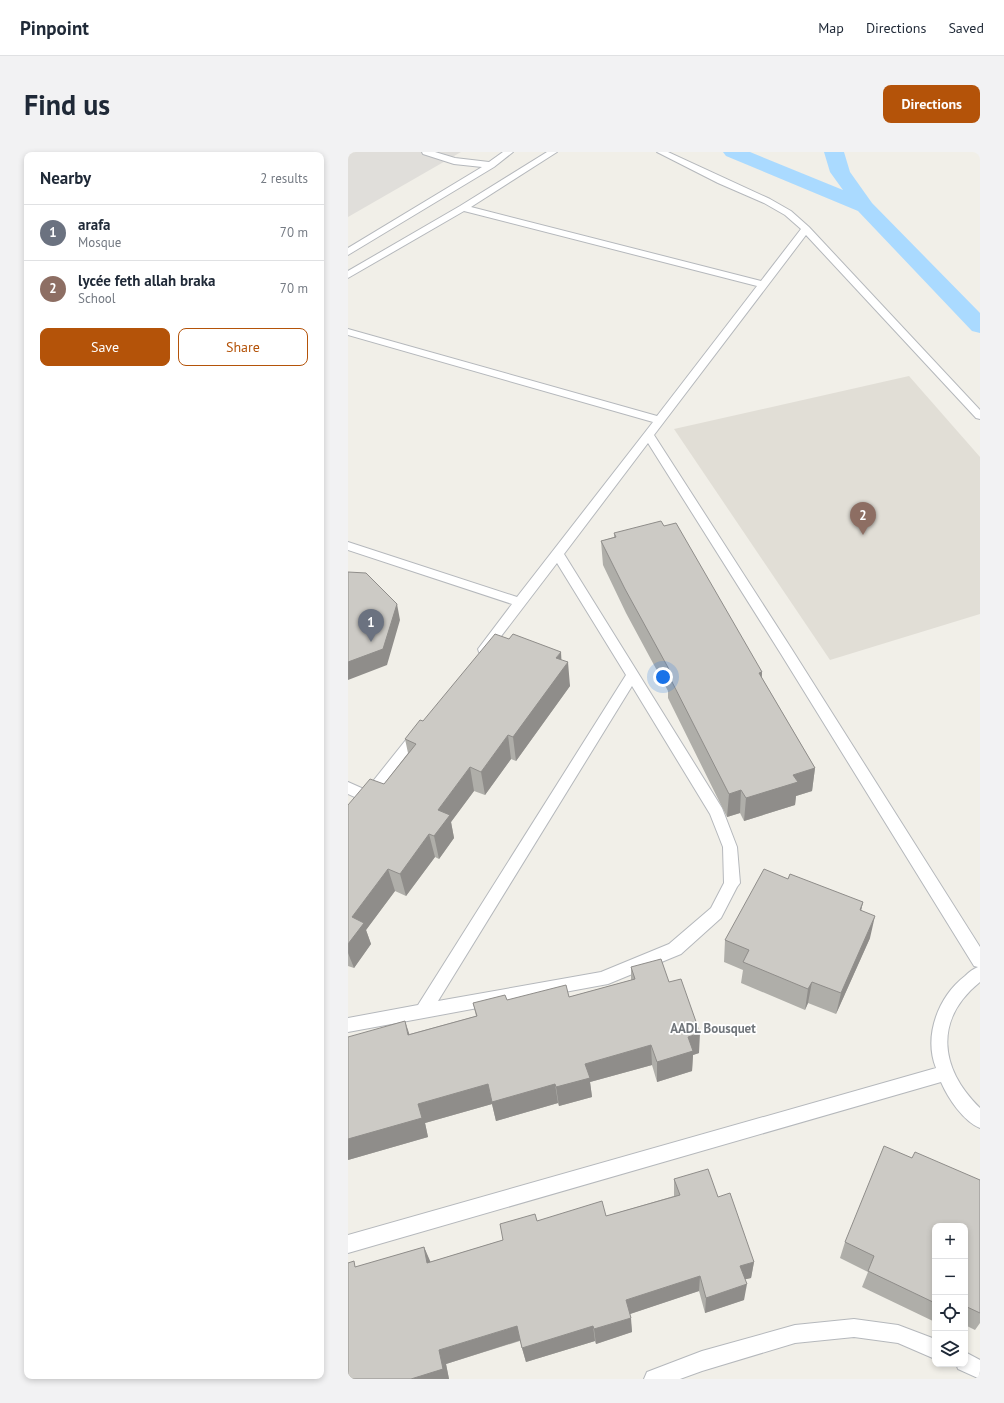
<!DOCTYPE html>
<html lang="en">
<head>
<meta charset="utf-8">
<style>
  :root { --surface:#fff; --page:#f2f2f3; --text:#1f2937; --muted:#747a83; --line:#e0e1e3; --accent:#b45309 }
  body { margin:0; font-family:"PT Sans",sans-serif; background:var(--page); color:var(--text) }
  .controls { position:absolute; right:12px; bottom:12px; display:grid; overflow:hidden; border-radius:8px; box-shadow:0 2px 6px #0003 }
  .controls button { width:36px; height:36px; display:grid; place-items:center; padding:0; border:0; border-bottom:1px solid var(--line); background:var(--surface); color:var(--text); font:20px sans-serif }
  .you { position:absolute; left:315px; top:525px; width:14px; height:14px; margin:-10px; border:3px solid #fff; border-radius:50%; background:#1a73e8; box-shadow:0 0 0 6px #1a73e833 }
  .badge { display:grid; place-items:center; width:26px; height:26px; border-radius:50%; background:var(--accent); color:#fff; font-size:13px; font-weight:700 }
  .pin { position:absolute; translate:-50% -33px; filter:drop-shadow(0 1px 2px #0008) }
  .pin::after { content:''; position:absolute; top:21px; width:14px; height:12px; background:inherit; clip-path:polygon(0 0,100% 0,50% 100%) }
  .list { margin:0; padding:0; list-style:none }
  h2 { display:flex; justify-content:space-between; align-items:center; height:52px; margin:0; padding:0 16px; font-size:17px }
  h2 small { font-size:13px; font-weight:400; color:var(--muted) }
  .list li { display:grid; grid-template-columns:26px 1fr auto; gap:12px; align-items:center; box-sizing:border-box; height:56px; padding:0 16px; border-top:1px solid var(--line) }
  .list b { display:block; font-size:15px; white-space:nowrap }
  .list p { margin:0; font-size:13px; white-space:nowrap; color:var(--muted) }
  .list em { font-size:13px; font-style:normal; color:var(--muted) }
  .actions { display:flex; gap:8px; padding:12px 16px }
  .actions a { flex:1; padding:9px 0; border:1px solid var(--accent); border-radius:8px; text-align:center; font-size:14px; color:var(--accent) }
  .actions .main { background:var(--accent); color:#fff }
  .icon { flex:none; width:22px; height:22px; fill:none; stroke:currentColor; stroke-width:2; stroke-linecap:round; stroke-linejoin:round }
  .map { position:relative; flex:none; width:632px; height:1227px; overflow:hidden; border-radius:8px }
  header { display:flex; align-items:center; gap:24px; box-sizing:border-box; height:56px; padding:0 20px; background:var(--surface); border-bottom:1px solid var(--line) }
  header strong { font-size:19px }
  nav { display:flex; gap:22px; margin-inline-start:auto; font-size:14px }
  .intro { display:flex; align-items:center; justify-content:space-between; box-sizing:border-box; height:96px; padding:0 24px }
  h1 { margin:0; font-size:28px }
  .button { padding:10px 18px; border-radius:8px; background:var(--accent); color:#fff; font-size:14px; font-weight:700 }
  main { display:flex; gap:24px; padding:0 24px }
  aside { flex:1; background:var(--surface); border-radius:8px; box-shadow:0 2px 6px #0003 }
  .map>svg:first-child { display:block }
  .industrial { fill:#e0deda }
  .education { fill:#e1ded6 }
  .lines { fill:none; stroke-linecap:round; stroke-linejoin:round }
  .canal { fill:#aadaff; fill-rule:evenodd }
  .lane-casing { stroke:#b5b8bc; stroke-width:2 }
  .lane { fill:#fff; fill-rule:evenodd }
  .wall { fill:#afaea9 }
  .shaded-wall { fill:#8f8d8a }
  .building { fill:#cccac5; stroke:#8f8d8a }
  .labels { text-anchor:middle; stroke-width:3.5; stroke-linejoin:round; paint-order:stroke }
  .neighbourhood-label { font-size:13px; font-weight:bold; fill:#70757a; stroke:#fff }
</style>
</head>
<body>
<header>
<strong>Pinpoint</strong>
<nav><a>Map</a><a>Directions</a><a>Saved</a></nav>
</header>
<div class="intro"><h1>Find us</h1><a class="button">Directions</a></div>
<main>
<aside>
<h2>Nearby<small>2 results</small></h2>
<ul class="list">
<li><span class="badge" style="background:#6b7280">1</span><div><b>arafa</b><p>Mosque</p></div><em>70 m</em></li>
<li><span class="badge" style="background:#8d6e63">2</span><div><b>lycée feth allah braka</b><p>School</p></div><em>70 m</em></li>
</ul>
<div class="actions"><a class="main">Save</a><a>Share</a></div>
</aside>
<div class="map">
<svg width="632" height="1227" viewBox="0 0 632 1227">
  <rect width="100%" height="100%" fill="#f1efe8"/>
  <path class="industrial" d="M0,0h113l-113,65z"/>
  <path class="education" d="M561,224l71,81v157l-150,46 -156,-231z"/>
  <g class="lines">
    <path class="canal" d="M375,0h27l93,38 -13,-18 -6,-20h20l6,20 22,31 108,110v20l-8,-2 -114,-120 -132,-55z"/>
    <g class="lane-casing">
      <path id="lane" d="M74,0h13l20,6 34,4 14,-10h10l-19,15 -146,88v-7l134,-81 -28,-3 -31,-10z
        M199,0h10l-86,55 290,74 40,-52 -16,-14 -21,-12 -46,-20 -61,-31h11l102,47 21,12 18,16 171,183v9l-4,-1 -170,-183 -152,200 137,213 189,299v35c-47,38 -40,87 0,126v20c-17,-7 -32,-30 -39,-46l-593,171v-18l588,-167c-13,-33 3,-72 29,-92 4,-4 8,-7 13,-9l-4,-1 -193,-312 -133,-211 -84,111 158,254 15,39 3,36 -3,4 -16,31 -40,36 -73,30 -260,48v-14l70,-13 208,-330 -69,-112 -68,89 -5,2 -5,-2 -1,-3 34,-45 -164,-54v-8l169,55 136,-175 -305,-87v-6l309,87 100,-130 -293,-75 -116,67v-7l112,-65zM284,534l78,128 13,33 1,36 -13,25 -42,36 -68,28 -163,29z
        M70,578l5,1 2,4 -2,4 -70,88 -5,2v-17l11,-13 -11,-5v-12l18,8 47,-59z
        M506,1167l44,6 37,14v20l-37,-16 -44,-6 -59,6 -93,28 -22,8h-36l3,-7 55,-21 93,-26z
        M617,1200l15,8v19l-22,-10 -2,-5h9z"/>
    </g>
    <use href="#lane" class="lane"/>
  </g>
  <path class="wall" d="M266,381l148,139v6l53,90 -3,23 -16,5 -1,9 -51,16 -4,-8 -13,4 -59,-119v-7l-42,-78 -23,-48 -2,-24 13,-4z
    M213,508l9,26 -54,75 -5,-2 -26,36 -11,-4 -23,31 3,16 -15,21 -4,-2 -29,39 -11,-5 -29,39 5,14 -17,24 -6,-2v-161l36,-21 24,-31 -3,-14 18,-18z
    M440,727l75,23 -2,8 9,28 -34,76 -28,-11 -3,7 -64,-27 2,-13 -19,-8 1,-22z
    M283,815l38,15 30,71 -6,2 -1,16 -35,11 -5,-17 -62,17 2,15 -33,9 -1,-3 -62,18 -4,-17 -67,19 3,14 -80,23 62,-126 66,-18 -3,-13 34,-3 62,-3 62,-17z
    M564,1006l68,22v143l-5,7 -10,-5v-99h-30v96l-73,-35 6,-15 -28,-14 5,-16z
    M326,1027l44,18 36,65 -3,16 -6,1 -1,21 -39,13 -6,-22 -69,23 2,18 -36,12 -1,-3 -69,21 -6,-21 -74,23 3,15h-101l9,-112 67,-20 6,15 73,-22 34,-19 69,-5 68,-20z"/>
  <path class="shaded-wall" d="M49,452l3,16 -13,45 -39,15v-18z
    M213,500l1,18 6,-8 2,24 -54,75 -3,-24 43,-79z
    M414,520l-2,24 -1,-23z
    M160,583l3,24 -26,36 -4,-23z
    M122,615l4,24 -23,31 3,16 -15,21 -5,-23 4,-26z
    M467,616l-3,23 -16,5 -1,9 -51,16 2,-23 47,-23z
    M393,638l-1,23 -13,4 2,-23z
    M81,682l6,23 -29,39 -6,-22z
    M40,717l7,22 -29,39 5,14 -17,24 -6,-15v-9l4,-27z
    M515,750l-5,22 2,-14z
    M527,764l-5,22 -34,76 5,-21z
    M464,830l-4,21 -3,7 3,-21z
    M57,869l7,21 -4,-7z
    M352,881l-1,20 -6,2 -1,16 -35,11v-20l31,-25z
    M303,893l1,20 -62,17 2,15 -33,9 -3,-19 29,-23z
    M140,932h67l3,19 -62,18 -4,-17 -67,19 3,14 -80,23v-21l70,-35z
    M76,1095l7,16h-4z
    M406,1110l-3,16 -13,3 2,-15z
    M352,1124l-1,15 -72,24 -1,-15z
    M399,1132l-3,16 -39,13 1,-15z
    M283,1166l1,14 -36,12 -2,-15z
    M169,1174l4,14 -75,24 3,15h-38l28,-29z
    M245,1174l2,15 -69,21 -4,-14z"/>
  <path class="building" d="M313,369l3,5 12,-3 86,149 -3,1 56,95 -22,7 5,7 -52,16 -5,-8 -12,4 -61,-120 3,-1 -46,-84 -24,-48 15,-4 -2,-4z
    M0,420l18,1 31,31 -14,45 -35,13z
    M147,482l14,5 4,-5 48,18 -5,6 12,4 -55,75 -5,-2 -27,37 -11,-5 -32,43 12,5 -16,21 -5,-2 -29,40 -12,-5 -36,48 12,6 -16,21v-139l22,-26 14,5 32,-40 -11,-5 15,-19 3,1z
    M416,717l24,10 2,-5 73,28 -3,8 15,6 -34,77 -29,-11 -4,7 -65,-27 6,-12 -24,-10z
    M313,807l8,23 12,-3 19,54 -12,4 5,14 -36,11 -6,-17 -66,19 5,14 -34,9 -1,-3 -63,18 -4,-18 -70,20 4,14 -74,21v-102l57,-16 3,14 69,-19 -4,-13 32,-8 2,5 59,-15 3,12 66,-18 -4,-12z
    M536,994l28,12 3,-6 65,28v133l-15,-7v-80h-30v77l-67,-32 6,-15 -29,-14z
    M360,1017l10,28 12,-4 24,69 -14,4 7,18 -41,14 -6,-22 -74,24 5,18 -37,11 -1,-3 -71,22 -5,-22 -78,24 4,19 -32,10h-63v-116l6,-2 1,6 69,-20 3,16 76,-23 -3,-16 35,-10 2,7 65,-20 4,15 74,-21 -6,-16z"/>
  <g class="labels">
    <g class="neighbourhood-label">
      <text x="365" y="881">AADL Bousquet</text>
    </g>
  </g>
</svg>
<div class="controls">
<button>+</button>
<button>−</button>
<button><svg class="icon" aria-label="locate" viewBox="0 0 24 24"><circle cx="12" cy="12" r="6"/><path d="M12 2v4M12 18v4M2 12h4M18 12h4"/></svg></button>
<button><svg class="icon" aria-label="layers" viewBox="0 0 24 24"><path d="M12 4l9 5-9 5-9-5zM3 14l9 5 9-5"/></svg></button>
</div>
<div class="you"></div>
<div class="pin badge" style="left:23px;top:490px;background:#6b7280">1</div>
<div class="pin badge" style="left:515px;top:383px;background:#8d6e63">2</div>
</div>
</main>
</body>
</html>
